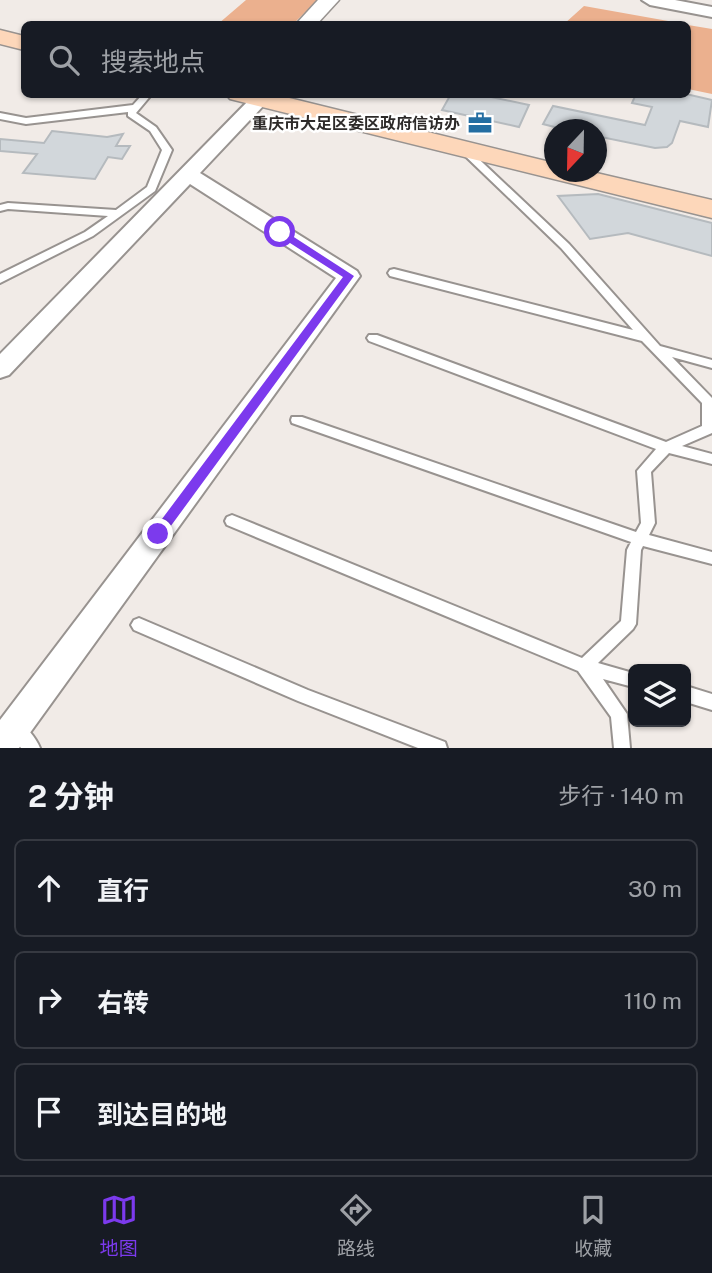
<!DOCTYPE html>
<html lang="zh">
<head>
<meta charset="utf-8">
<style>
  :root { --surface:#171b24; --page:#20242c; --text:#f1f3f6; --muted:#9ea1a6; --line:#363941; --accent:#7c3aed }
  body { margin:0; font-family:"Public Sans","Noto Sans SC",sans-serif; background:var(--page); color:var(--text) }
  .controls { position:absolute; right:21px; bottom:21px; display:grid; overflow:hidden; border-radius:10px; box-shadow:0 2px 5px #0004 }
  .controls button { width:63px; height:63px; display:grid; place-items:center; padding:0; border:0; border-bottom:2px solid var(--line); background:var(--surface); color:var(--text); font:35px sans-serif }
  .compass { position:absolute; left:544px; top:119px; width:63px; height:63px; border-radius:50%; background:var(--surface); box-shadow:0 2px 5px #0004; rotate:202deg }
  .stop { position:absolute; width:21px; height:21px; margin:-16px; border:5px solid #7c3aed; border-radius:50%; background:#fff }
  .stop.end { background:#7c3aed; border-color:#fff; box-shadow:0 2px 7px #0008 }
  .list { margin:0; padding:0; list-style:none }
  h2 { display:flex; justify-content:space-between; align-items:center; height:91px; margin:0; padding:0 28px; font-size:30px }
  h2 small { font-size:23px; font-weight:400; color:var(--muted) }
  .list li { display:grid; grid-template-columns:46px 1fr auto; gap:21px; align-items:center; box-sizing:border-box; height:98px; margin:0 14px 14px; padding:0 14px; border:2px solid var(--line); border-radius:10px }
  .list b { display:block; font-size:26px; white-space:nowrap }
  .list em { font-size:23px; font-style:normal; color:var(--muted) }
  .icon { flex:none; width:38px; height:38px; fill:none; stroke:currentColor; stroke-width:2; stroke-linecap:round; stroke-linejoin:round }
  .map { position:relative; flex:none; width:712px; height:748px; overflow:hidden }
  .search { position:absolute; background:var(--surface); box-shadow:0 2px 5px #0004; left:21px; right:21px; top:21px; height:77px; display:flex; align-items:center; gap:18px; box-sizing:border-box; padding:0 24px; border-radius:10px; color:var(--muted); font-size:26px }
  .sheet { height:427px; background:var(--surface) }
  nav { display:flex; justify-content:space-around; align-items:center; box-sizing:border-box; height:98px; border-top:2px solid var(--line); background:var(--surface); font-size:19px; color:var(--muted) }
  nav a { display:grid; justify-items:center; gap:4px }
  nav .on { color:var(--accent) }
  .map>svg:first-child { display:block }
  .green { fill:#ebb08e }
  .building { fill:#d2d7db; stroke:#b5babe; stroke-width:2 }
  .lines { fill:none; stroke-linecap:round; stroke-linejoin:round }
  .service-casing { stroke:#989390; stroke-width:4 }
  .minor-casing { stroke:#989390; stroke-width:4 }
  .tertiary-casing { stroke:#989390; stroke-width:3 }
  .secondary-casing { stroke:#989390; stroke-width:3 }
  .service { fill:#fff; fill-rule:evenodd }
  .minor { fill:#fff; fill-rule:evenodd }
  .tertiary { fill:#fff; fill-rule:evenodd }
  .secondary { fill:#fdd7ba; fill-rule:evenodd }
  .route { fill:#7c3aed }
  .labels { text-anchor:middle; stroke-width:5; stroke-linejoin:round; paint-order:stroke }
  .far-poi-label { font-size:16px; font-weight:bold; fill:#2d2a29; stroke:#fff; text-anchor:end }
</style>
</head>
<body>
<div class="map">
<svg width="712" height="748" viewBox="0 0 712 748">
  <rect width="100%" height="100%" fill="#f1ebe7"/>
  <path class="green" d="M246,0h72l-25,24h-75z
    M584,6l101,18h-121z
    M688,25l24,4v65l-24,-5z"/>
  <path class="building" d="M451,94h26l52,11 -10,22 -77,-17z
    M636,94h50l26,6 -4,27 -28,-6 -8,22 -5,4 -12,1 -59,-12v-6h-30l-23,-6 10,-18 92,19 7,-18 -20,-4z
    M52,131l55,6 16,-3 -7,12h14l-8,13 -14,-2 -13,22 -72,-6 14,-19 -37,-3v-12l44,4z
    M598,194l114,29v33l-84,-23 -38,6 -32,-43z"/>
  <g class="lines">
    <g class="service-casing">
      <path id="service" d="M143,94h9l-16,19 20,14 16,23 -17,41 -62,45 -93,47v-9l85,-42 23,-16 -100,-7 -8,2v-6l8,-2 108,7 31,-23 15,-37 -12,-19 -22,-15v-4l-102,12 -26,-5v-6l26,5 107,-13z
        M463,146l3,1 103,97 91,102 52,14v8l-40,-11 40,41v35l-30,13 30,8v10l-43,-11 -18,19 4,51 -6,12 63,17v12l-69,-18 -2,4 -5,74 -3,5 -35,34 35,10v14l-30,-8 24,35 3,34h-16l-3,-31 -33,-46 -351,-146 -2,-4 2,-4 5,-2 5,2 345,141 39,-37 6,-71 4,-8 -339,-119 -1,-3 1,-3h10l334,115 5,-9 -4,-52 19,-22 -287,-108 -2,-3 2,-3h8l289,107 36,-16v-23l-60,-62 -252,-65 -2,-3 2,-3 4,-1 239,61 -72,-82 -101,-97 -2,-2z
        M139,618l169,72 137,52 2,6h-29l-120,-47 -164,-71 -3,-5 3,-5z
        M686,686l26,8v16l-26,-8z
        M15,720c10,4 21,18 25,28h-19l-14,-20 2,-6z"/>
    </g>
    <g class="minor-casing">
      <path id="minor" d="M642,0h33l37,7v10l-62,-12z
        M259,95l9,5 -3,4 -65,69 157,98 3,5 -341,472h-19v-28l336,-442 -146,-94 -181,191 -9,3v-24l253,-258z"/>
    </g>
    <g class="tertiary-casing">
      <path id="tertiary" d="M318,0h21l-22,24h-21z"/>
    </g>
    <g class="secondary-casing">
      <path id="secondary" d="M0,30l24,6v14l-24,-6z
        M226,94h47l281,69v9h38l120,28v18l-482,-119z"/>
    </g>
    <use href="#service" class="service"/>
    <use href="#minor" class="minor"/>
    <use href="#tertiary" class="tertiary"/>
    <use href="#secondary" class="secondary"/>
  </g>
  <path class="route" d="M276,230h7l71,46 -192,262h-9v-7l190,-254 -67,-43z"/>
  <defs>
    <g id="office-bare" transform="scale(1.89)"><path d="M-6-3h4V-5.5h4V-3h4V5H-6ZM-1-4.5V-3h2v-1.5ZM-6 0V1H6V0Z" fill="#246ea2" stroke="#fff" stroke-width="2.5" paint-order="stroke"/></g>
  </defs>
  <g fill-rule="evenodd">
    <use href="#office-bare" x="480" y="123"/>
  </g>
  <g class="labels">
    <g class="far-poi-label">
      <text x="460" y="129">重庆市大足区委区政府信访办</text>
    </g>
  </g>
</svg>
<div class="controls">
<button><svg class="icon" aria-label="layers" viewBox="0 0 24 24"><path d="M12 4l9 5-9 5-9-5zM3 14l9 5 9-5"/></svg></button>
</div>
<svg class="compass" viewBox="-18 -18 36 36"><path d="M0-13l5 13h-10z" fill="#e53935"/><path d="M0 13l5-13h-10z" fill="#9ea1a6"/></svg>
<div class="stop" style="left:280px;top:232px"></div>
<div class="stop end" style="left:158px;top:534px"></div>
<div class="search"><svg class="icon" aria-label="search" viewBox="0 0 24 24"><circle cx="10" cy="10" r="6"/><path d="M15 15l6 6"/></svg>搜索地点</div>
</div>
<section class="sheet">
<h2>2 分钟<small>步行 · 140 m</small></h2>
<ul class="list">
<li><svg class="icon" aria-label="ahead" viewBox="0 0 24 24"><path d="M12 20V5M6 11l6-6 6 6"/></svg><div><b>直行</b></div><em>30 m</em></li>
<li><svg class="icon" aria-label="right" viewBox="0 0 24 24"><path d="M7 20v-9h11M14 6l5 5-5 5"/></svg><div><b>右转</b></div><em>110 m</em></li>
<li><svg class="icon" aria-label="arrive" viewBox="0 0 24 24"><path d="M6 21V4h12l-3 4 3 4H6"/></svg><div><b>到达目的地</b></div></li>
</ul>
</section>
<nav>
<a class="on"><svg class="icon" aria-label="map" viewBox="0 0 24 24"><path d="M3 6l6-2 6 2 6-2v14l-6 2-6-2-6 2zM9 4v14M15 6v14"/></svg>地图</a>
<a><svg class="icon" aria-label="directions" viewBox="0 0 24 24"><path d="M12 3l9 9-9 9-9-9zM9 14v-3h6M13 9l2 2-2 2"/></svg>路线</a>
<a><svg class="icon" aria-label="saved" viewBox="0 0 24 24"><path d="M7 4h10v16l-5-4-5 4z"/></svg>收藏</a>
</nav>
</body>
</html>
